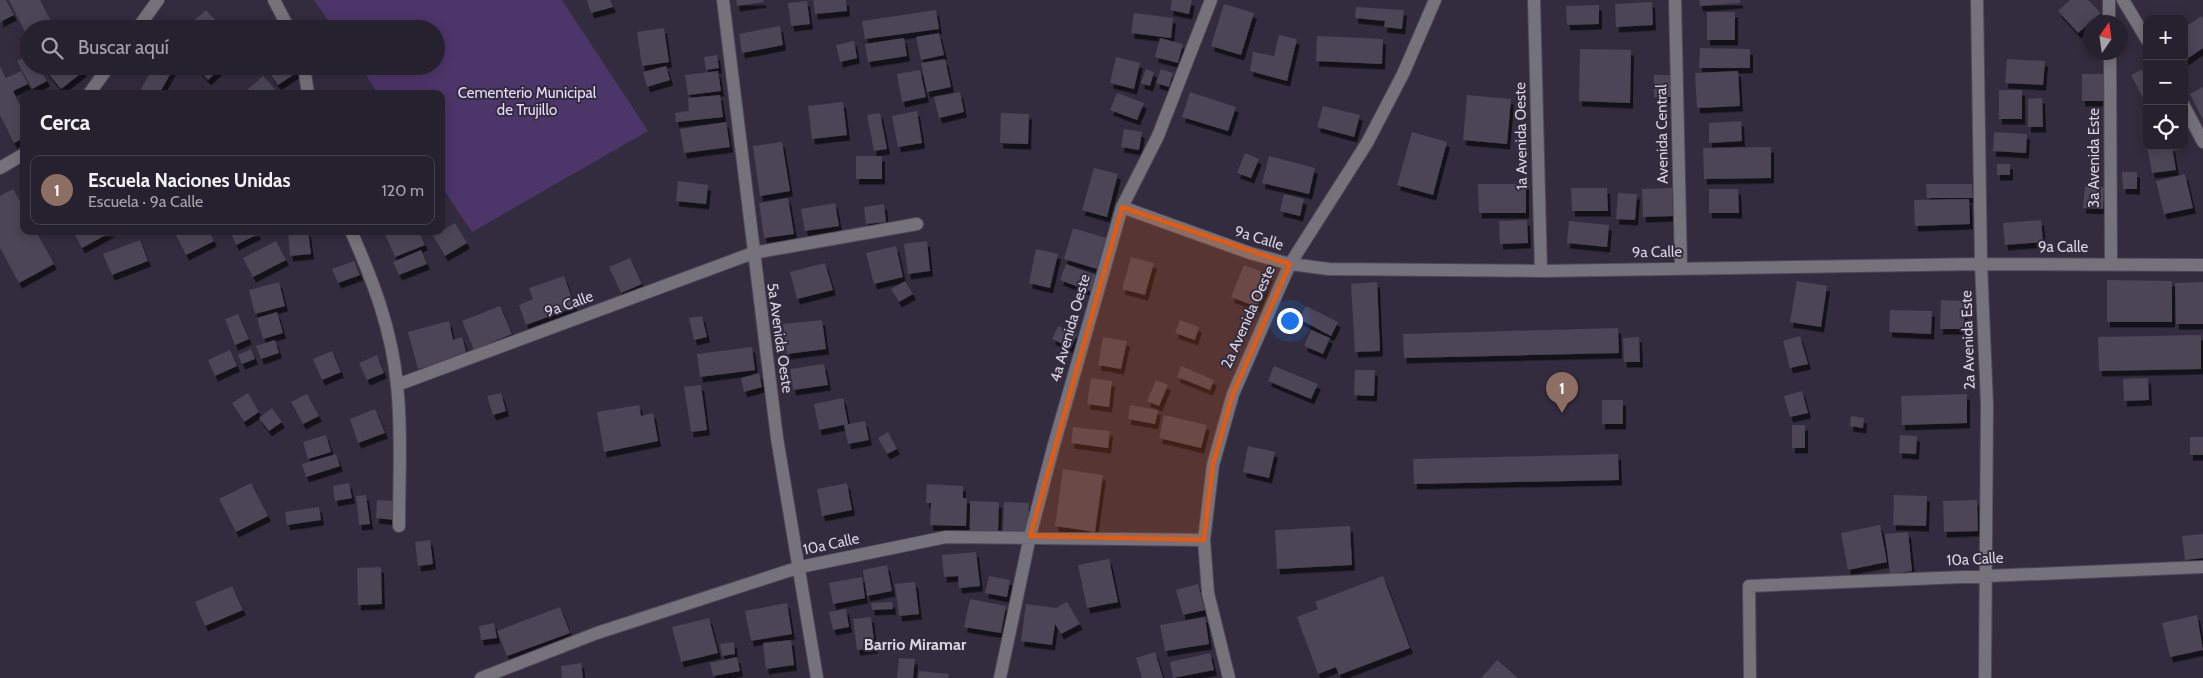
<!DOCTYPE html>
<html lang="es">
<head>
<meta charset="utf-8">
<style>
  :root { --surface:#26212e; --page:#322e3a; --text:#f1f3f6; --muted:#a4a3aa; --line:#423e4a; --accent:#b45309 }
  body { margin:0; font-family:Cabin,sans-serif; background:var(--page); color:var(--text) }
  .controls { position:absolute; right:15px; top:15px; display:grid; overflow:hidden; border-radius:10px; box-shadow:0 2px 12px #0003 }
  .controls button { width:45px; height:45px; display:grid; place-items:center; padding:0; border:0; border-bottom:1px solid var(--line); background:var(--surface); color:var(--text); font:25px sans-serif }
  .compass { position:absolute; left:2083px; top:15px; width:45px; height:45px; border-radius:50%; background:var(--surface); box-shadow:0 2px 12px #0003; rotate:13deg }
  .you { position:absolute; left:1289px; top:320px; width:18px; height:18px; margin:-12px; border:4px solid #fff; border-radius:50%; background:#1a73e8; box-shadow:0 0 0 8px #1a73e833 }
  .badge { display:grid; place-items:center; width:32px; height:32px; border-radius:50%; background:var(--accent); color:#fff; font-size:16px; font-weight:700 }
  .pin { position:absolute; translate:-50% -41px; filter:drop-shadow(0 1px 2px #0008) }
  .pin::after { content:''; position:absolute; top:26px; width:18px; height:15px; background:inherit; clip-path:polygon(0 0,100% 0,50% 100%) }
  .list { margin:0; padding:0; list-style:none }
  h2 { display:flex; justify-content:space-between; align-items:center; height:65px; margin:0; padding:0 20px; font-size:21px }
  h2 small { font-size:16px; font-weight:400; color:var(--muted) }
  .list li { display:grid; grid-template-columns:32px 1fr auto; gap:15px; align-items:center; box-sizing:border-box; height:70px; margin:0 10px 10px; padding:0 10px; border:1px solid var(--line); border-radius:10px }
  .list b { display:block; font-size:19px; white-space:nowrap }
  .list p { margin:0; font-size:16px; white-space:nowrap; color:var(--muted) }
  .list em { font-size:16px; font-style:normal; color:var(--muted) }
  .icon { flex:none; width:28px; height:28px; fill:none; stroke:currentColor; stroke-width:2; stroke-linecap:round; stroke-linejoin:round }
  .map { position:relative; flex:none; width:2203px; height:678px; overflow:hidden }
  .search { position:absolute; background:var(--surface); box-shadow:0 2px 12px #0003; left:20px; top:20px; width:425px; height:55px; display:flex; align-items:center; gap:12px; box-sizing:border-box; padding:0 18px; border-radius:28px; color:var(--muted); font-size:19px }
  .panel { position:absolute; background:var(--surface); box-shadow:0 2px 12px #0003; left:20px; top:90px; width:425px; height:145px; border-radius:10px }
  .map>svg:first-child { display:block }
  .green { fill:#4c3569 }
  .building { fill:#4c4457; filter:url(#shadow) }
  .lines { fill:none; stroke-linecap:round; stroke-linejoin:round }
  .minor-casing { stroke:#4e4758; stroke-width:14 }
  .minor { stroke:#75727b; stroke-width:12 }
  .marked { fill:#e8590c; fill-opacity:0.2; stroke:#e8590c; stroke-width:4; stroke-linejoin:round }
  .labels { text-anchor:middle; stroke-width:4; stroke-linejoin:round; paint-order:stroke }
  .park-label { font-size:15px; fill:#e9dbfe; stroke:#332c3e }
  .street-label { font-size:15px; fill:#d9d4e0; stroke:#332c3e }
  .neighbourhood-label { font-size:16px; font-weight:bold; fill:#d9d4e0; stroke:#332c3e }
</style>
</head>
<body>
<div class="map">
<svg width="2203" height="678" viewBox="0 0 2203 678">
  <defs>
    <filter id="shadow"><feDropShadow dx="3" dy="5.5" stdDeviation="0" flood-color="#0009"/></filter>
  </defs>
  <rect width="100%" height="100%" fill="#332c3e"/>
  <path class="green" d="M314,0h248l86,131 -176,101 -31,-46v-92h-63l-18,-28h76v-37h-102z"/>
  <path class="building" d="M0,0h6l8,15 -14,7z
    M9,0h31l11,21 -14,8h-8v4l-3,1z
    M587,0h23l3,7 -22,6z
    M736,0h27l1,2 -27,4z
    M813,0h33l1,11 -32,3z
    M1172,0h20l-3,14 -19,-4z
    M1699,0h41v3l-40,3z
    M2070,0h18l13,13 -23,20 -20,-22z
    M807,1l3,23 -19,2 -3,-23z
    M1652,2l1,23 -37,2 -1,-23z
    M1224,4l30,9 -13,42 -30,-9z
    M1599,5v19l-32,1 -1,-19z
    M1356,7l48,3 -2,19 -18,-2 1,-6 -30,-3z
    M206,10l17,19h-38z
    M936,10l3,19 -74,10 -3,-18z
    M1707,12h28v28h-28z
    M1134,13l39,5 -2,20 -40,-5z
    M2201,16l2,3v29l-19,13v-33z
    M780,26l3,19 -41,8 -3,-19z
    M664,28l5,34 -27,4 -5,-34z
    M939,33l5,22 -23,5 -5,-23z
    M1279,35l18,4 -10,42 -37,-10 3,-19 21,4z
    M1317,36l66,3 -1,25 -66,-3z
    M904,38l3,18 -39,6 -3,-18z
    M1160,38l23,6 -5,19 -23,-6z
    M854,41l3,17 -17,4 -4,-17z
    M1700,48l50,1v19h-51z
    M1580,49l51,1 -1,53 -51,-2z
    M29,55v11h10l8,15 -15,8 -15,-28z
    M717,55l2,13 -13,2 -2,-13z
    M1116,57l24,6 -6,26 -24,-6z
    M945,59l6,28 -24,5 -6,-29z
    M2007,59l38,2 -2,24 -38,-2z
    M0,66l6,12 15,-7 7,13 -15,7 11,22v25l-10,5 -14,-28z
    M42,66h38l4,5 -23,18z
    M154,66h21l-16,28h-17l-3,-2z
    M196,66h27l-15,14z
    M268,66h27l4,5 -21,14 -12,-17z
    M666,66l4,14 -23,7 -4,-15z
    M2147,67v39l-16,-31z
    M1146,69l8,3 -4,14 -9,-3z
    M1161,69l12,4 -4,14 -13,-4z
    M920,70l6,27 -24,5 -5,-28z
    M718,71l3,20 -33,4 -3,-20z
    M1738,71l2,35 -43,2 -2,-35z
    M2082,74h24v27h-24z
    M1654,75h20v22h-20z
    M263,76l12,13 -5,5h-20l-3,-4z
    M2203,87v33l-13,-26z
    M1999,90h23v29h-23z
    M960,92l4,20 -25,6 -5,-21z
    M1190,92l46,15 -8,24 -46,-14z
    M1117,93l27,10 -7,17 -27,-10z
    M720,95l3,22 -47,5 -1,-9 14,-2 -1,-13z
    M1467,95l44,4 -4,45 -44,-4z
    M2042,98l1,29h-15v-28z
    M843,102l4,33 -35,4 -4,-33z
    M1323,106l37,9 -6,22 -37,-10z
    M917,111l5,32 -24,4 -6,-31z
    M880,113l7,36 -13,2 -7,-36z
    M1001,113l28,1 -1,30 -28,-1z
    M1741,121l1,20 -33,2v-20z
    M726,122l4,25 -46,6 -4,-24z
    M1124,129l18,3 -3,18 -18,-3z
    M1412,132l35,10 -14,53 -36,-10z
    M1994,132l33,2 -1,19 -33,-2z
    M782,142l8,49 -30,5 -7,-50z
    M2147,146h25l4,24 -24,3z
    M1771,147v31l-67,1 -1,-31z
    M1245,153l14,6 -8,19 -14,-5z
    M856,156h26v23h-26z
    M1269,156l46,12 -6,26 -47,-11z
    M1997,164h13v11h-13z
    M1094,168l24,6 -11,43 -25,-7z
    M2122,172h15v17h-14z
    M2185,174l8,34 -29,6 -8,-33z
    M678,181l30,4 -2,19 -30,-3z
    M1478,184h48v29h-47z
    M1926,184h46l1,14h-46z
    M2085,186l19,1 -1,22 -20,-1z
    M1571,188h36l1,23h-36z
    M1672,188l1,28 -30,1 -1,-28z
    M13,189l11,19v23h12l18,33 -35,19 -19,-35v-52z
    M1709,189h29l1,24h-30z
    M1618,193l19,1 -2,26 -19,-1z
    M1284,194l20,5 -4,17 -20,-5z
    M788,198l6,36 -30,4 -5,-35z
    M1969,199l1,25 -55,2 -1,-26z
    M835,203l4,23 -34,5 -4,-22z
    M884,204l2,18 -20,2 -2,-17z
    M1527,220l1,23 -28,1 -1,-23z
    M2041,220l2,22 -38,3 -2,-22z
    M1569,221l40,4 -2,22 -40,-4z
    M455,223l12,20 -22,13 -12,-20z
    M1073,228l33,10 -9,31 -33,-10z
    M73,231h40l-31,17z
    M174,231h35l5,10 -28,14z
    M230,231h27l1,3 -22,11z
    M288,231h20l3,23 -21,2z
    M392,231h27l6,14 -30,12 -10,-23z
    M140,240l8,21 -36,14 -9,-21z
    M276,241l10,19 -33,17 -10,-19z
    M927,241l3,30 -22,3 -4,-30z
    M896,246l7,31 -29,7 -8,-31z
    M1036,249l22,5 -8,34 -21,-5z
    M421,250l6,14 -28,11 -6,-13z
    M1131,257l23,6 -9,32 -23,-6z
    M630,258l12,26 -21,9 -12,-26z
    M354,261l6,14 -22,8 -6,-14z
    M825,263l8,27 -36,9 -7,-27z
    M1066,264l32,12 -6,16 -32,-12z
    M1244,265l26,10 -13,32 -26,-10z
    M564,276l11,31 -49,18 -7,-20 14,-6 -4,-11z
    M2107,280l65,1v41h-65z
    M905,281l8,13 -14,8 -8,-13z
    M1797,281l30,5 -6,41 -31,-5z
    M279,282l6,24 -30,8 -6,-24z
    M1377,282l3,69 -25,1 -4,-68z
    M2203,282v42h-27l-1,-41z
    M1941,300l24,1 -1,28h-24z
    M500,306l12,28 -38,16 -12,-29z
    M1306,306l32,16 -7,14 -32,-17z
    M1890,310l42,1 -1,23 -42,-2z
    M277,312l6,21 -20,6 -6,-21z
    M238,314l11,25 -14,6 -10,-26z
    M702,316l5,21 -13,3 -5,-22z
    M822,320l4,29 -39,5 -4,-30z
    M1180,320l19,7 -4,13 -20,-7z
    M449,321l4,19 9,-3 6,21 -50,11 -10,-37z
    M1058,326l19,8 -6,14 -19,-9z
    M1618,328l1,25 -215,5 -1,-24z
    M1311,330l19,8 -7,16 -19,-8z
    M2201,335v34l-102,2 -1,-34z
    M1800,336l8,28 -18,4 -7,-27z
    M1103,337l24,4 -6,28 -23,-4z
    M1639,337l1,25h-16l-1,-24z
    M275,340l4,13 -18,6 -5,-13z
    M752,347l3,23 -55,7 -3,-23z
    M251,349l4,10 -13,5 -4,-9z
    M230,350l7,16 -22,10 -7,-16z
    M332,351l9,21 -19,8 -9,-21z
    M377,355l7,18 -17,7 -8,-17z
    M824,364l4,21 -35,5 -3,-21z
    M1181,366l33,14 -4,10 -33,-13z
    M1274,366l44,18 -7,15 -43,-18z
    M1355,370h20l-1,26 -20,-1z
    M759,373l3,14 -18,5 -3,-14z
    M1091,378l21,3 -3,26 -22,-3z
    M2148,378l1,22 -25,1 -1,-22z
    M1156,380l12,5 -9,21 -12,-5z
    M701,385l6,45 -16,2 -7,-45z
    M1802,391l6,22 -18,4 -6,-21z
    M248,393l11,19 -15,10 -12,-19z
    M501,393l5,18 -13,4 -6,-19z
    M307,394l12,22 -16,8 -12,-22z
    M1967,394v29l-65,2 -1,-29z
    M843,398l5,26 -29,6 -5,-26z
    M1602,400h21v24h-21z
    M639,405l2,11 12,-3 5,28 -54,11 -7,-40z
    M1130,405l28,5 -3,14 -27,-5z
    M272,408l10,14 -13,9 -10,-13z
    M375,409l10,24 -27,10 -8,-24z
    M1164,415l43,10 -6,23 -42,-10z
    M1851,416l13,2 -1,10 -13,-2z
    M865,421l4,19 -21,4 -4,-19z
    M1792,425h13v23h-13z
    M1073,427l37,4 -2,17 -37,-5z
    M888,432l9,17 -10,5 -9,-16z
    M326,435l5,17 -23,7 -5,-17z
    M1900,435l17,1 -1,18 -17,-1z
    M2190,437h13v18h-13z
    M1248,446l27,6 -6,26 -26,-6z
    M336,454l4,12 -34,11 -4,-13z
    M1618,454l1,26 -205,4 -1,-25z
    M1063,469l40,6 -8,57 -40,-6z
    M251,483l17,33 -32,16 -17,-33z
    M349,483l3,15 -17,3 -2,-15z
    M847,483l5,27 -30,6 -5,-27z
    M927,484l36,2v12h4l-1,28 -36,-1 1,-22h-5z
    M366,495l4,29 -11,1 -3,-29z
    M1894,495l33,1 -1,30 -33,-1z
    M377,500l18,1 -1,19 -18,-2z
    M1977,500l1,31 -34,1 -1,-31z
    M970,501l29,1 -1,30 -28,-1z
    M1004,502l25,1 -1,30 -25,-1z
    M319,507l2,13 -34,5 -2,-13z
    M1880,525l7,37 -39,8 -7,-37z
    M1350,526l2,39 -75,4 -2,-39z
    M1908,532l4,39 -22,3 -5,-40z
    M2203,534v24l-18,2 -3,-24z
    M430,540l3,24 -15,2 -3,-24z
    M976,552l4,34 -21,2 -1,-12 -14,1 -2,-22z
    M1109,559l9,43 -31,6 -9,-43z
    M887,565l5,26 -25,5 -4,-26z
    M381,567l1,37 -24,1 -1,-37z
    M989,576l21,4 -3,17 -22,-4z
    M1383,576l27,72 -71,27 -3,-8 -18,7 -21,-57 21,-8 -3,-7z
    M862,577l3,21 -32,6 -4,-21z
    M915,582l4,32 -20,2 -4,-32z
    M1198,584l7,26 -22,5 -7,-25z
    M232,586l11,24 -38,16 -10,-24z
    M970,599l36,7 -5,27 -37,-6z
    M892,602l1,7 -21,1 -1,-7z
    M1067,602l13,22 -19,10 -6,-10 -3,21 -31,-4 5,-37 30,4z
    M787,603l5,31 -41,7 -6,-30z
    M560,607l10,26 -63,23 -10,-25z
    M846,609l3,18 -16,3 -4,-18z
    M2197,615l6,35 -33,7 -8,-34z
    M871,617l4,31 -18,2 -4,-31z
    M1205,617l4,27 -44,7 -5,-26z
    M709,618l9,35 -37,9 -9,-35z
    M494,623l3,15 -16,2 -2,-14z
    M791,640l3,25 -28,4 -3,-26z
    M734,642l1,12 -13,2 -2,-12z
    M1155,652l8,26h-21l-6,-20z
    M1210,653l4,17 -41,8 -3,-16z
    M737,657l3,14 -27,5 -3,-13z
    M899,658l16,1 -2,19h-16z
    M1497,660l21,18h-37z
    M581,663l2,15h-21l-1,-12z
    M919,671l30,3 -1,4h-30z"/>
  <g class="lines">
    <g class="minor-casing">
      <path id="minor" d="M274,0l15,29
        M723,0l54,438 40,240
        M1534,0l7,271
        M1675,0l6,267
        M1977,0l4,264 6,140 -2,274
        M2109,0v22
        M2123,0l24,40
        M137,29l21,-29
        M2110,52l1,211
        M304,66l4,28
        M89,94l20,-28
        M2184,106l19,36
        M0,168l24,-14
        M1122,207l128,46 40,11 39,5 212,2 440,-7 222,1
        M351,231c22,50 41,99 46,154 5,46 2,95 2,141
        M397,385l356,-132 164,-29
        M481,678l116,-45 203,-66 146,-30 258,3
        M1000,678l30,-142 23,-88 69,-241 36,-71 53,-136
        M1229,678l-21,-85 -4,-53 9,-75 20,-71 57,-130 77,-121 36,-69 32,-74
        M1750,678l-1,-92 454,-19"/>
    </g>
    <use href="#minor" class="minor"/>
  </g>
  <path class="marked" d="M1122,207l168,57 -57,130 -20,71 -9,75 -174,-4z"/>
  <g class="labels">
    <g class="park-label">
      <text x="527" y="98">Cementerio Municipal<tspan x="527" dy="17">de Trujillo</tspan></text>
    </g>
    <g class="street-label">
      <text transform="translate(1662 134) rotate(-91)" y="5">Avenida Central</text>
      <text transform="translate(1521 136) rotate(-91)" y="5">1a Avenida Oeste</text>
      <text transform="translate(2094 158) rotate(-90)" y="5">3a Avenida Este</text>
      <text transform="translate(1259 238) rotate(17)" y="5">9a Calle</text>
      <text x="2063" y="252">9a Calle</text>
      <text transform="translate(1657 252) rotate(-1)" y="5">9a Calle</text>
      <text transform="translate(569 304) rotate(-20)" y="5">9a Calle</text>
      <text transform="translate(1248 317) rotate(-66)" y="5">2a Avenida Oeste</text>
      <text transform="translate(1070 328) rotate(-74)" y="5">4a Avenida Oeste</text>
      <text transform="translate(780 338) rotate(82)" y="5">5a Avenida Oeste</text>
      <text transform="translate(1968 340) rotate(-92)" y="5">2a Avenida Este</text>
      <text transform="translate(831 544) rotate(-12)" y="5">10a Calle</text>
      <text transform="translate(1975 559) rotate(-3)" y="5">10a Calle</text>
    </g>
    <g class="neighbourhood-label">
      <text x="915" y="650">Barrio Miramar</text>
    </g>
  </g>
</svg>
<div class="controls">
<button>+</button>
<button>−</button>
<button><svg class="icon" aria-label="locate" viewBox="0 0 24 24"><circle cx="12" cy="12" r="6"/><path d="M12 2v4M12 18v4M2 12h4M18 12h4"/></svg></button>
</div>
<svg class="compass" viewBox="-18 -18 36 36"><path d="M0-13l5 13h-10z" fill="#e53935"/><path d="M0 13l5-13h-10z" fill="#a4a3aa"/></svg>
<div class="you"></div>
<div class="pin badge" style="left:1562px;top:413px;background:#8d6e63">1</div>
<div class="search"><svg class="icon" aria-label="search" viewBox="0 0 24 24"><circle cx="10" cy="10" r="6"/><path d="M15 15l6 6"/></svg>Buscar aquí</div>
<section class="panel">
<h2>Cerca<small></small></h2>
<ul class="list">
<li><span class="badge" style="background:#8d6e63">1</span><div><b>Escuela Naciones Unidas</b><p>Escuela · 9a Calle</p></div><em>120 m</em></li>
</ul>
</section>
</div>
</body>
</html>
